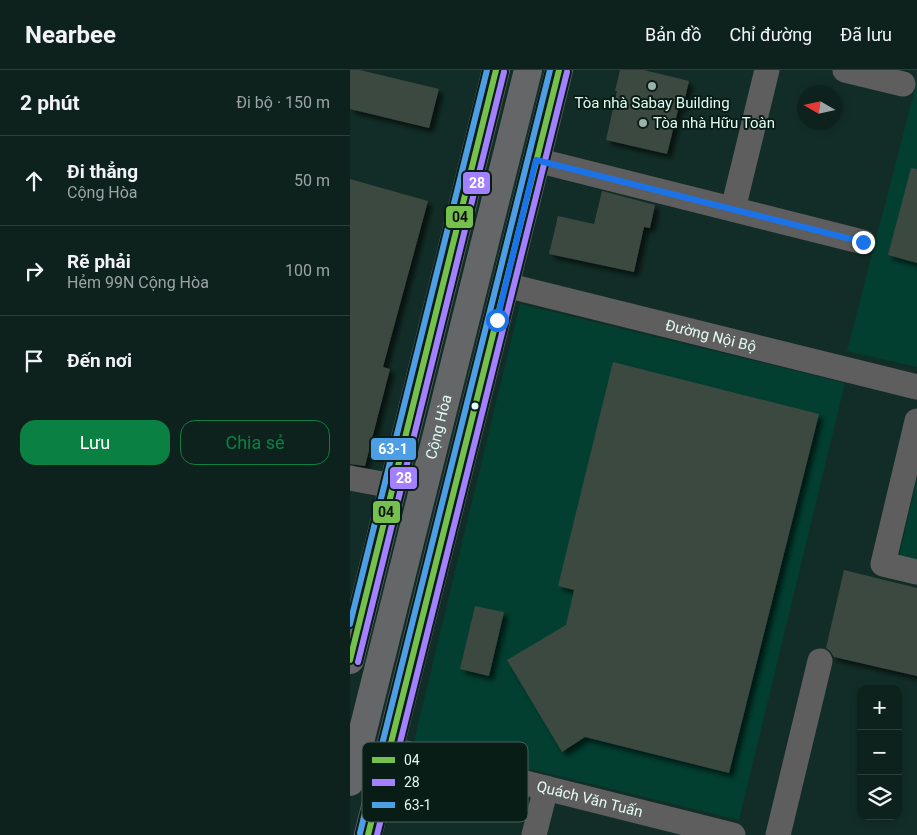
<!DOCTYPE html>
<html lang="vi">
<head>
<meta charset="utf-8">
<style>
  :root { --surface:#0e221d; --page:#172a26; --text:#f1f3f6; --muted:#9ba4a4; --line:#2e3f3b; --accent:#0b8043 }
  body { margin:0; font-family:Roboto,sans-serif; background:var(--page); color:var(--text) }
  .controls { position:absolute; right:15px; bottom:15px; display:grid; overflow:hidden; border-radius:10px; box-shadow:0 2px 8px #0003 }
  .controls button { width:45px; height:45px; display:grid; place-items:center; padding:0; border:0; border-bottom:1px solid var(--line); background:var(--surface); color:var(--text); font:25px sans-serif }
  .compass { position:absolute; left:447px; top:15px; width:45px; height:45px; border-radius:50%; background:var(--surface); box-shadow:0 2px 8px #0003; rotate:279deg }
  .stop { position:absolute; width:15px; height:15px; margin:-11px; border:4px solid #1a73e8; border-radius:50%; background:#fff }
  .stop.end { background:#1a73e8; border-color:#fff; box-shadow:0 1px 5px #0008 }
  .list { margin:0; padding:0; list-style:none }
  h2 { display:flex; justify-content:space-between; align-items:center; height:65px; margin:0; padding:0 20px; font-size:21px }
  h2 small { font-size:16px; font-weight:400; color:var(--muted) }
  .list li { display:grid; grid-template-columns:32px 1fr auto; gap:15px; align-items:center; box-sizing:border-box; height:90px; padding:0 20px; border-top:1px solid var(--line) }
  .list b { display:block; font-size:19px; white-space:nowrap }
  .list p { margin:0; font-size:16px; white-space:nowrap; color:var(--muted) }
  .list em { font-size:16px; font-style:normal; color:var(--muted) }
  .actions { display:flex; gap:10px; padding:15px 20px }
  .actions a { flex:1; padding:11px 0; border:1px solid var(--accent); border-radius:15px; text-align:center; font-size:18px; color:var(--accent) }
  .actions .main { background:var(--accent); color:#fff }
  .icon { flex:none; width:28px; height:28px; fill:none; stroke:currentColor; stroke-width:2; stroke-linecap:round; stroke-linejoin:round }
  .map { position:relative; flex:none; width:567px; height:765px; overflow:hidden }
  header { display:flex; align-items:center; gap:30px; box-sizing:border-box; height:70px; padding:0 25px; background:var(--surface); border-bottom:1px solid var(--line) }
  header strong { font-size:24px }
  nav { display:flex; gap:28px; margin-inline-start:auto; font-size:18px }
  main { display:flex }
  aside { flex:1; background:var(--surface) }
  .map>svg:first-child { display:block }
  .built { fill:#023f31 }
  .building { fill:#3b493f; filter:url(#shadow) }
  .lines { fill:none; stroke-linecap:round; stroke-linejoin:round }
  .minor { stroke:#5f5e5f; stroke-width:25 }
  .major { stroke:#656668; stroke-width:28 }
  .bus-1-casing { stroke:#091d17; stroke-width:10 }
  .bus-2-casing { stroke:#091d17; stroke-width:10 }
  .bus-3-casing { stroke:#091d17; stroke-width:10 }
  .bus-1 { stroke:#76c04d; stroke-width:6 }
  .bus-2 { stroke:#a380ff; stroke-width:6 }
  .bus-3 { stroke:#4d9ee5; stroke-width:6 }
  .route { stroke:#1a73e8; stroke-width:6 }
  .poi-dot { fill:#99b3ab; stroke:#091d17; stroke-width:2 }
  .bus-dot { fill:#e2fbf2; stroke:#091d17; stroke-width:2 }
  .labels { text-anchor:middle; stroke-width:4; stroke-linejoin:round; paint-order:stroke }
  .poi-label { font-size:15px; fill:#e2fbf2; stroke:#091d17 }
  .street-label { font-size:15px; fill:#e2fbf2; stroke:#091d17 }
  .key { fill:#091d17; stroke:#4a6059; stroke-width:1 }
  .key-label { font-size:14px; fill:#e2fbf2 }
  .line-badge { stroke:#091d17; stroke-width:2 }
  .badge-label { font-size:14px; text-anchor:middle; font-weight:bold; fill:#fff }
  .pale-badge-label { font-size:14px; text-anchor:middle; font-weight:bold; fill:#111 }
</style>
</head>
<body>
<header>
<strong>Nearbee</strong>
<nav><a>Bản đồ</a><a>Chỉ đường</a><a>Đã lưu</a></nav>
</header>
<main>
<aside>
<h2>2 phút<small>Đi bộ · 150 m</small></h2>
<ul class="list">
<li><svg class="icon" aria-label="ahead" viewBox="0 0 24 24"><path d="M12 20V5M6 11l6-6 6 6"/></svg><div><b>Đi thẳng</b><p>Cộng Hòa</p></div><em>50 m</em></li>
<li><svg class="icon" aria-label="right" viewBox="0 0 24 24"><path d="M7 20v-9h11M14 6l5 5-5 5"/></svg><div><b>Rẽ phải</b><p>Hẻm 99N Cộng Hòa</p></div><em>100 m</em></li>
<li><svg class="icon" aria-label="arrive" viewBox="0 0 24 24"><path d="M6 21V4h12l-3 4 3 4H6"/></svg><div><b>Đến nơi</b></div></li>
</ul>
<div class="actions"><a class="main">Lưu</a><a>Chia sẻ</a></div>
</aside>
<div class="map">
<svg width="567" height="765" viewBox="0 0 567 765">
  <defs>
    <filter id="shadow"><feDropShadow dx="4.5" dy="4.5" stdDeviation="2.5" flood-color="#0009"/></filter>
  </defs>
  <rect width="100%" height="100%" fill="#122d27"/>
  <path class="built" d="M567,11v286l-70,-16z
    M170,234l325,79 -106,437 -325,-79z
    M567,410v81l-18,-5z"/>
  <path class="building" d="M0,0h10l79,19 -10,39 -79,-19z
    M270,0h24l45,11 -6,26 -4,-1 -12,48 -61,-14 11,-49h-2z
    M561,98l6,1v94l-29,-8z
    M0,109l78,22 -45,166 7,2 -25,97 -15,-2z
    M252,121l53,14 -5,23 -6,-1 -10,45 -85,-18 9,-38 36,8z
    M263,292l206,52 -90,359 -144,-36 -23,15 -55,-92 59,-35 8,-35 -16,-4z
    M494,500l73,18v88l-83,-19 -4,-6 -4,-3z
    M125,536l29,6 -15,64 -29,-7z"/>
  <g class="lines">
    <g class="minor">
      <path d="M495,0l58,14"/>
      <path d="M186,90l327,82"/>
      <path d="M383,139l34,-139"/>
      <path id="s1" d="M155,215l412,102"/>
      <path d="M567,351l-34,143 34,8"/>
      <path d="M0,408l43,8"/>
      <path id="s2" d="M40,679l343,86"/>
      <path d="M184,765l12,-47"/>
      <path d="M428,765l42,-174"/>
    </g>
    <g class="major">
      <path d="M0,590l146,-590"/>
      <path id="s3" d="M0,712l178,-712"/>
      <path d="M18,765l191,-765"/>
    </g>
    <g class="bus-1-casing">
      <path id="bus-1" d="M0,590l146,-590
        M18,765l191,-765"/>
    </g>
    <g class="bus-2-casing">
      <path id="bus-2" d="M8,592l146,-590
        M27,765l190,-763"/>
    </g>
    <g class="bus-3-casing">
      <path id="bus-3" d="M0,554l137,-554
        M10,763l190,-763"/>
    </g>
    <use href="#bus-1" class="bus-1"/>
    <use href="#bus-2" class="bus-2"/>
    <use href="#bus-3" class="bus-3"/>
  </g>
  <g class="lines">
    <path class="route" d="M147,250l39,-160 327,82"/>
  </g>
  <g class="poi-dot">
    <circle cx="302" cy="16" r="5"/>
    <circle cx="293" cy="53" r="5"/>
  </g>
  <circle class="bus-dot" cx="125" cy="336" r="4.5"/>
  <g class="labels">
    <g class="poi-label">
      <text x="302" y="38">Tòa nhà Sabay Building</text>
      <text x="303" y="58" text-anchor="start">Tòa nhà Hữu Toàn</text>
    </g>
    <g class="street-label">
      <text dy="5" stroke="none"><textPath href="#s1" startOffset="212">Đường Nội Bộ</textPath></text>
      <text dy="5" stroke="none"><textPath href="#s3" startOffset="366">Cộng Hòa</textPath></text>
      <text dy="5" stroke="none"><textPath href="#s2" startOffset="206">Quách Văn Tuấn</textPath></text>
    </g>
  </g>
  <rect x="12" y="672" width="166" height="80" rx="8" class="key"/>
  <rect x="22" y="687" width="23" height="6" fill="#76c04d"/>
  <rect x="22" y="709" width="23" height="7" fill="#a380ff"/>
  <rect x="22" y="732" width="23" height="6" fill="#4d9ee5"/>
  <g class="key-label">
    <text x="54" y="695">04</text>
    <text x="54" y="717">28</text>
    <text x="54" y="740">63-1</text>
  </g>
  <g class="line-badge">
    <rect x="112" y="101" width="29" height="24" rx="5" fill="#a380ff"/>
    <rect x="95" y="135" width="29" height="24" rx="5" fill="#76c04d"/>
    <rect x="20" y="367" width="47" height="24" rx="5" fill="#4d9ee5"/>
    <rect x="39" y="396" width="29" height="24" rx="5" fill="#a380ff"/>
    <rect x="22" y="430" width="29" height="24" rx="5" fill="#76c04d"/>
  </g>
  <g class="badge-label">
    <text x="127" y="118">28</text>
    <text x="43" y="384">63-1</text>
    <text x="54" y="413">28</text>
  </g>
  <g class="pale-badge-label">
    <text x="110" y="152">04</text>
    <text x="36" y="447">04</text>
  </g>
</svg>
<div class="controls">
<button>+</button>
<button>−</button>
<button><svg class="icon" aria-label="layers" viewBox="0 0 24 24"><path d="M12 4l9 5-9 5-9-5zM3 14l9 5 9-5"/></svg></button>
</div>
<svg class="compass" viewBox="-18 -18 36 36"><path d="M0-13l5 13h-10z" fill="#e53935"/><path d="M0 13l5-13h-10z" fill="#9ba4a4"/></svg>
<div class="stop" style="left:147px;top:250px"></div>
<div class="stop end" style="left:513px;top:172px"></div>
</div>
</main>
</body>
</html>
